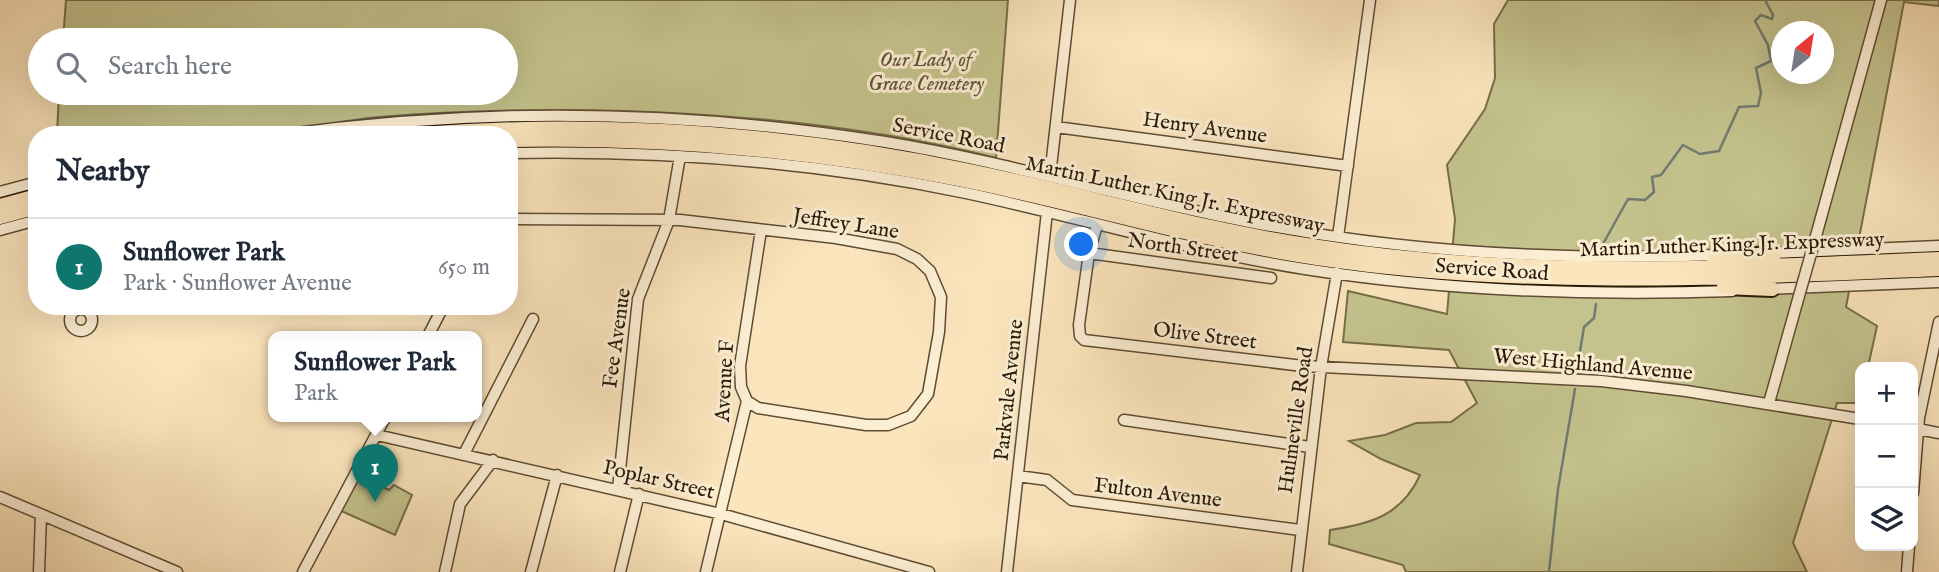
<!DOCTYPE html>
<html lang="en">
<head>
<meta charset="utf-8">
<style>
  :root { --surface:#fff; --page:#f2f2f3; --text:#1f2937; --muted:#747a83; --line:#e0e1e3; --accent:#0f766e }
  body { margin:0; font-family:"IM FELL English",serif; background:var(--page); color:var(--text) }
  .controls { position:absolute; right:21px; bottom:21px; display:grid; overflow:hidden; border-radius:14px; box-shadow:0 7px 28px #0002 }
  .controls button { width:63px; height:63px; display:grid; place-items:center; padding:0; border:0; border-bottom:2px solid var(--line); background:var(--surface); color:var(--text); font:35px sans-serif }
  .compass { position:absolute; left:1771px; top:21px; width:63px; height:63px; border-radius:50%; background:var(--surface); box-shadow:0 7px 28px #0002; rotate:30deg }
  .you { position:absolute; left:1082px; top:245px; width:24px; height:24px; margin:-18px; border:5px solid #fff; border-radius:50%; background:#1a73e8; box-shadow:0 0 0 10px #1a73e833 }
  .badge { display:grid; place-items:center; width:46px; height:46px; border-radius:50%; background:var(--accent); color:#fff; font-size:23px; font-weight:700 }
  .pin { position:absolute; translate:-50% -58px; filter:drop-shadow(0 2px 4px #0008) }
  .pin::after { content:''; position:absolute; top:37px; width:24px; height:21px; background:inherit; clip-path:polygon(0 0,100% 0,50% 100%) }
  .popup { position:absolute; left:268px; top:331px; width:214px; height:91px; box-sizing:border-box; display:grid; place-content:center; border-radius:14px; background:var(--surface); filter:drop-shadow(0 2px 5px #0005); font-size:23px; white-space:nowrap; color:var(--muted) }
  .popup b { font-size:26px; color:var(--text) }
  .popup::after { content:''; position:absolute; left:50%; top:100%; margin-left:-14px; border:14px solid transparent; border-top-color:var(--surface) }
  .list { margin:0; padding:0; list-style:none }
  h2 { display:flex; justify-content:space-between; align-items:center; height:91px; margin:0; padding:0 28px; font-size:30px }
  h2 small { font-size:23px; font-weight:400; color:var(--muted) }
  .list li { display:grid; grid-template-columns:46px 1fr auto; gap:21px; align-items:center; box-sizing:border-box; height:98px; padding:0 28px; border-top:2px solid var(--line) }
  .list b { display:block; font-size:26px; white-space:nowrap }
  .list p { margin:0; font-size:23px; white-space:nowrap; color:var(--muted) }
  .list em { font-size:23px; font-style:normal; color:var(--muted) }
  .icon { flex:none; width:38px; height:38px; fill:none; stroke:currentColor; stroke-width:2; stroke-linecap:round; stroke-linejoin:round }
  .map { position:relative; flex:none; width:1939px; height:572px; overflow:hidden }
  .search { position:absolute; background:var(--surface); box-shadow:0 7px 28px #0002; left:28px; top:28px; width:490px; height:77px; display:flex; align-items:center; gap:18px; box-sizing:border-box; padding:0 24px; border-radius:38px; color:var(--muted); font-size:26px }
  .panel { position:absolute; background:var(--surface); box-shadow:0 7px 28px #0002; left:28px; top:126px; width:490px; height:189px; border-radius:28px }
  .map>svg:first-child { display:block }
  .green { fill:#c4c38d; stroke:#766e49; stroke-width:2; fill-rule:evenodd }
  .lines { fill:none; stroke-linecap:round; stroke-linejoin:round }
  .stream { stroke:#717b71; stroke-width:2.5 }
  .minor-casing { stroke:#5e4c33; stroke-width:13 }
  .highway-casing { stroke:#291905; stroke-width:18 }
  .minor { stroke:#fceed3; stroke-width:10 }
  .highway { stroke:#fbe5bc; stroke-width:14 }
  .minor-bridge-casing { stroke:#5e4c33; stroke-width:13; stroke-linecap:butt }
  .minor-bridge { stroke:#fceed3; stroke-width:10 }
  .labels { text-anchor:middle; stroke-width:6; stroke-linejoin:round; paint-order:stroke }
  .park-label { font-size:21px; font-style:italic; fill:#5f5435; stroke:#fceed3 }
  .street-label { font-size:21px; fill:#291905; stroke:#fceed3 }
</style>
</head>
<body>
<div class="map">
<svg width="1939" height="572" viewBox="0 0 1939 572">
  <rect width="100%" height="100%" fill="#fbe5bc"/>
  <filter id="stains"><feTurbulence type="fractalNoise" baseFrequency=".00286" numOctaves="4"/><feColorMatrix values="0 0 0 0 .2 0 0 0 0 .09 0 0 0 0 .02 0 0 0 .5 -.17"/></filter>
  <radialGradient id="worn" r=".72"><stop offset=".6" stop-color="#630" stop-opacity="0"/><stop offset="1" stop-color="#630" stop-opacity=".3"/></radialGradient>
  <path class="green" d="M66,0h942l-12,158c-190,-48 -421,-56 -617,-41 -42,3 -84,17 -126,18 -65,2 -131,0 -196,0l2,-42h447v-53h-443z
    M1508,0h431v6l-35,-4 -58,305 31,19 -9,41h-8l-1,36h-22l-44,140 14,29h-401l-3,-7 -74,-21 1,-14c41,-6 72,-15 90,-55l-39,-16 -32,-18 36,-6 31,-12 35,-1 26,-19 -28,-53 -106,-8 5,-51 99,23 8,-95 -8,-54 38,-56 10,-31 -1,-54zM1782,32h42v42h-42z
    M357,474l32,16 5,-5 18,10 -17,40 -56,-25z"/>
  <g class="lines">
    <path class="stream" d="M1603,244l25,-45 17,1 9,-8 -2,-15 9,-2 22,-30 17,9 19,-3 20,-44 19,-1 3,-13 -5,-25 15,-7 -3,-16 -13,-24 6,-6 11,4 1,-4 -8,-15
      M1577,369l7,-42 10,-9 2,-14
      M1549,572l9,-83 17,-100"/>
    <g class="minor-casing">
      <path id="minor" d="M1056,127l292,39
        M280,135c200,-28 405,-25 605,7 123,20 242,57 364,80 156,31 314,39 473,33
        M509,153c153,-3 307,9 457,40 113,24 224,58 339,76 141,22 284,27 427,22
        M1050,176l20,-176
        M0,192l37,-10
        M509,219l171,1 156,18 61,11 20,10 13,12 11,26 -2,35 -11,62 -17,22 -23,9h-22l-108,-17 -11,-7
        M1097,225l-8,28 -10,72 1,11 4,4 219,26 298,15 85,10 174,28
        M0,230l37,-10
        M1816,236l65,-236
        M1338,237l32,-237
        M1089,253l182,25
        M1772,253l167,-7
        M1768,289l171,-7
        M70 320a11 11 0 1 1 22 0a11 11 0 1 1-22 0Z
        M428,336l15,-29
        M1769,403l28,-100
        M1124,420l186,27
        M1913,428l26,5
        M377,435l344,79 208,58
        M464,454l69,-135
        M1018,476l29,4 25,20 228,30
        M618,489l20,-190 31,-79 11,-64
        M1913,493l6,-75 20,-96
        M0,497l177,75
        M39,572l2,-57
        M303,572l83,-156
        M445,572l15,-68 33,-44
        M531,572l26,-97
        M620,572l19,-78
        M706,572l41,-171 -6,-14 -1,-21 21,-136
        M1007,572l40,-360
        M1297,572l24,-205 16,-94
        M1907,572l2,-26"/>
    </g>
    <g class="highway-casing">
      <path id="highway" d="M405,135c188,-15 380,-3 565,36 117,24 231,59 349,76 206,32 412,21 620,12
        M509,140c153,-3 304,10 454,40 119,24 234,60 354,78 207,31 413,20 622,11
        M0,206l37,-10
        M0,217l37,-10
        M1714,260l61,-7
        M1724,287l48,2"/>
    </g>
    <use href="#minor" class="minor"/>
    <use href="#highway" class="highway"/>
    <g class="minor-bridge-casing">
      <path id="minor-bridge" d="M1797,303l19,-67"/>
    </g>
    <use href="#minor-bridge" class="minor-bridge"/>
  </g>
  <g class="labels">
    <g class="park-label">
      <text x="926" y="66">Our Lady of<tspan x="926" dy="24">Grace Cemetery</tspan></text>
    </g>
    <g class="street-label">
      <text transform="translate(1205 127) rotate(8)" y="7">Henry Avenue</text>
      <text transform="translate(949 135) rotate(11)" y="7">Service Road</text>
      <text transform="translate(1175 194) rotate(12)" y="7">Martin Luther King Jr. Expressway</text>
      <text transform="translate(846 223) rotate(9)" y="7">Jeffrey Lane</text>
      <text transform="translate(1732 244) rotate(-2)" y="7">Martin Luther King Jr. Expressway</text>
      <text transform="translate(1183 247) rotate(8)" y="7">North Street</text>
      <text transform="translate(1492 269) rotate(4)" y="7">Service Road</text>
      <text transform="translate(1205 335) rotate(7)" y="7">Olive Street</text>
      <text transform="translate(616 338) rotate(-82)" y="7">Fee Avenue</text>
      <text transform="translate(1593 364) rotate(5)" y="7">West Highland Avenue</text>
      <text transform="translate(724 381) rotate(-87)" y="7">Avenue F</text>
      <text transform="translate(1008 390) rotate(-84)" y="7">Parkvale Avenue</text>
      <text transform="translate(1295 420) rotate(-82)" y="7">Hulmeville Road</text>
      <text transform="translate(659 479) rotate(13)" y="7">Poplar Street</text>
      <text transform="translate(1158 492) rotate(7)" y="7">Fulton Avenue</text>
    </g>
  </g>
  <rect width="100%" height="100%" filter="url(#stains)"/>
  <rect width="100%" height="100%" fill="url(#worn)"/>
</svg>
<div class="controls">
<button>+</button>
<button>−</button>
<button><svg class="icon" aria-label="layers" viewBox="0 0 24 24"><path d="M12 4l9 5-9 5-9-5zM3 14l9 5 9-5"/></svg></button>
</div>
<svg class="compass" viewBox="-18 -18 36 36"><path d="M0-13l5 13h-10z" fill="#e53935"/><path d="M0 13l5-13h-10z" fill="#747a83"/></svg>
<div class="you"></div>
<div class="pin badge" style="left:375px;top:502px">1</div>
<div class="popup"><b>Sunflower Park</b>Park</div>
<div class="search"><svg class="icon" aria-label="search" viewBox="0 0 24 24"><circle cx="10" cy="10" r="6"/><path d="M15 15l6 6"/></svg>Search here</div>
<section class="panel">
<h2>Nearby<small></small></h2>
<ul class="list">
<li><span class="badge">1</span><div><b>Sunflower Park</b><p>Park · Sunflower Avenue</p></div><em>650 m</em></li>
</ul>
</section>
</div>
</body>
</html>
